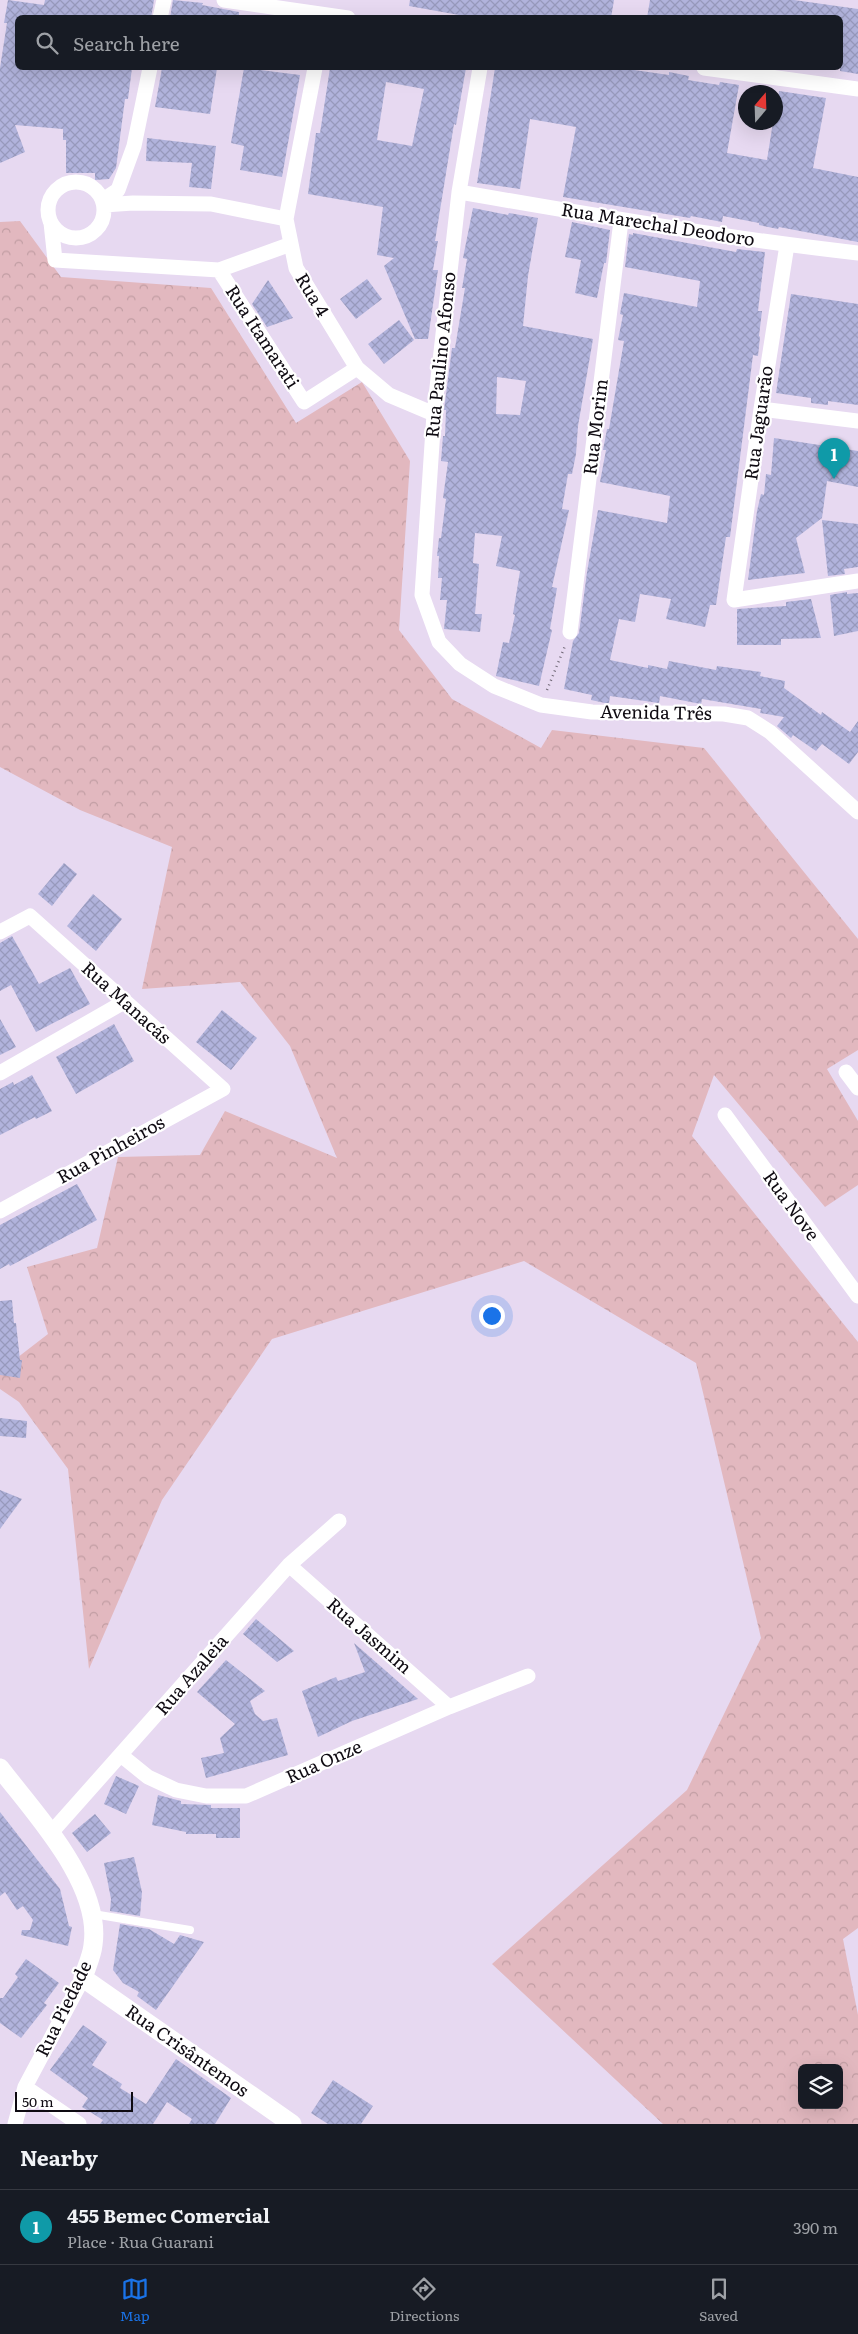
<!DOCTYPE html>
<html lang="en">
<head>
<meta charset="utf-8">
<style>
  :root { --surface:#171b24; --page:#20242c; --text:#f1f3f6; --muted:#9ea1a6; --line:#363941; --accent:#1a73e8 }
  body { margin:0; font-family:Literata,serif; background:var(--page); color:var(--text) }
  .controls { position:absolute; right:15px; bottom:15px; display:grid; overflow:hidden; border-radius:8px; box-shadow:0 5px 20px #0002 }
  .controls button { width:45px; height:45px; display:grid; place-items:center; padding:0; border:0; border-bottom:1px solid var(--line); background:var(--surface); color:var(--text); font:25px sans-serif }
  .compass { position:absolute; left:738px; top:85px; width:45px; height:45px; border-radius:50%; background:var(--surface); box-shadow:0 5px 20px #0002; rotate:19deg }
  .scale { position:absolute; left:15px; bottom:12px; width:118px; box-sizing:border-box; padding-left:5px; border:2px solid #0e0a11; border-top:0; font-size:14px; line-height:18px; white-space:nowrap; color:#0e0a11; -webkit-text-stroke:4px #fff; paint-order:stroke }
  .you { position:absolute; left:491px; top:1315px; width:18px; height:18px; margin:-12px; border:4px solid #fff; border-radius:50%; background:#1a73e8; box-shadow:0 0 0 8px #1a73e833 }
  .badge { display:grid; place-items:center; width:32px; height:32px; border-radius:50%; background:var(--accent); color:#fff; font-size:16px; font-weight:700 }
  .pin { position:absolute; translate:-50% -41px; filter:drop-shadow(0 1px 2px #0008) }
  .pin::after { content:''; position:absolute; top:26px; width:18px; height:15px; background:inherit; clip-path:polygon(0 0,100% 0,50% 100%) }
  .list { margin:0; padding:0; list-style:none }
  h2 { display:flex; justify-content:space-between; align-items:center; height:65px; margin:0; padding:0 20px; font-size:21px }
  h2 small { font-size:16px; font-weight:400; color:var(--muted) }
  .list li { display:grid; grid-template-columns:32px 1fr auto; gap:15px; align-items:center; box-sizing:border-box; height:75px; padding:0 20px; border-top:1px solid var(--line) }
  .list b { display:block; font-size:19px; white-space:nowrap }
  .list p { margin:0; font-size:16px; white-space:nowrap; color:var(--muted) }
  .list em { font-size:16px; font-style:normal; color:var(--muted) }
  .icon { flex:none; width:28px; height:28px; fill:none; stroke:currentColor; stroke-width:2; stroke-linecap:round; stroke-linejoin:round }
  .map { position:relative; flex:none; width:858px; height:2124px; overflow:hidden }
  .search { position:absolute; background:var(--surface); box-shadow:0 5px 20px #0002; left:15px; right:15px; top:15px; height:55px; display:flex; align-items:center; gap:12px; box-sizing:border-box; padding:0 18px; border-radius:8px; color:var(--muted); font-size:19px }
  .sheet { height:140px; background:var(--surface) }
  nav { display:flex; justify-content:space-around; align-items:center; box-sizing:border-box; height:70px; border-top:1px solid var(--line); background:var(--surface); font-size:14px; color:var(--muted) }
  nav a { display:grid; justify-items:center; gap:2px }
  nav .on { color:var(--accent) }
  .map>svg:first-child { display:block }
  .forest { fill:url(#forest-crowns); fill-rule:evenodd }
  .building { fill:url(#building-cross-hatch); fill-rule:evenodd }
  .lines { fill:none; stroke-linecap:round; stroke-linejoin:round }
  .path { stroke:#716977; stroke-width:2.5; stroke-dasharray:1 4; stroke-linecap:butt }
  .service { stroke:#fff; stroke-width:8 }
  .minor { stroke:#fff; stroke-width:15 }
  .tertiary { stroke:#fff; stroke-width:19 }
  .labels { text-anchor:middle; stroke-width:4.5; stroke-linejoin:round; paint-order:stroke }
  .street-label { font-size:18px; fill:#0e0a11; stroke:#fff }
</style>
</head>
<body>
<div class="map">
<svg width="858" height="2124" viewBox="0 0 858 2124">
  <defs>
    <pattern id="forest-crowns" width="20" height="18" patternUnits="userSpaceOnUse" patternTransform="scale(1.25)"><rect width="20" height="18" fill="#e2b8bf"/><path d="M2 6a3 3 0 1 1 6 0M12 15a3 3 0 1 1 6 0" fill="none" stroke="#c19da3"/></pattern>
    <pattern id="building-cross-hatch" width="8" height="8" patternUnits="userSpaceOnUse" patternTransform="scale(1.25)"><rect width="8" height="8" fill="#b1b3dc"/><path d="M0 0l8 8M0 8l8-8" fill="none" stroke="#9799bc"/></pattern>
  </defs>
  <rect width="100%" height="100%" fill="#e7d9f1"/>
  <path class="forest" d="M20,221l41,56 150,11 85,135 66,-41 48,79 -11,169 53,69 89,49 11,-18 152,18 154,191v111l-31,19 31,52v64l-33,22 -111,-132 -22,61 166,206v586l-15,11 15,76v109h-195l-171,-160 195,-174 74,-152 -65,-275 -172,-102 -252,78 -110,161 -73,169 -21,-200 -49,-67 -19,-13v-18l48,-37 -21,-67 70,-19 21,-91 82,-2 25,-44 112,47 -47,-112 -50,-64 -98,7 30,-142 -92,-37 -80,-43v-545zM802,2068h37v37h-37z"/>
  <path class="building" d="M8,0l36,5 1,-5h109l-3,18h-133v50h114l-4,31h-3l-9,69 -7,11 -14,1v-7h-29v-33h-3v-11l-48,-4 10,27 -25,11v-95l7,-45h-3z
    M173,0l30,3 -1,2 37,7v6h-69z
    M410,0h204l-3,18h-129l-11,-3 -1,2 -61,-11z
    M650,0h144l64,9v65l-18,-3v-53h-193z
    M162,68h55l-7,46 -55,-7z
    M244,68l56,7 -18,102 -42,-7 4,-24 -13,-3z
    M330,68h136l-10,57 -2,-1 -19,117h3l-5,29h5l-10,69h-13l-31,-73 10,-8 -17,-3 6,-48 -75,-13 8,-61h4zM386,82l38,7 -12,57 -35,-6z
    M495,68h125l49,7v-3l20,4 -1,4 31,5 1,-3 19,3 -12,68 40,7 6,-38h3l3,-31 47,7 -13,70 45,9v65l-79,-15 -1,2 -19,-4v-2l-36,-7 -1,6 -31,-6 -1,2 -127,-21 13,-70 -46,-8 -10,70 -43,-6z
    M147,138l69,8 -5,43 -22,-2 3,-24 -46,-2z
    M473,208l35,7 1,-2 29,5 -10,58 -5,50 70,13 -15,87 -2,28 -4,20h-4l-6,35 7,1 -17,77 5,1 -7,41 2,1 -13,56 -43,-10 7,-34 6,1 6,-28 -2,-1 7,-43 -24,-5 6,-30 -27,-3 -2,30 6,1 -4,50h7l-2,18 -36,-3 3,-29h-7l2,-22h-4l1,-22h-2l2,-18h2l5,-39 -3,-1 5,-36 -7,-1 2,-25h2l1,-26h-2l8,-62h3l10,-60h-3l5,-29 -4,-1zM497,377l29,4 -6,34 -24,-1z
    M572,222l38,8 -4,33h-2l-7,35 -22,-5 6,-33 -16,-3z
    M633,233l103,19 1,-3 28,3 -7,59h4l-3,25 1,1 -2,19 -5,-1 -23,182h-4l-10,68h-6l-5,22 -39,-8 5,-20 -31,-5 -5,28 -16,-3 -9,41 38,8v-3l19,4 2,-8 47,9 1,-4 44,6 -1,4 25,5 -1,7 37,27 1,-3 28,20 8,-11v31l-9,12 -27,-20 -6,7 -23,-16 -2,3 -14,-12 7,-9 -24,-4 1,-4 -59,-10 -1,5 -41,-8 -1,7 -49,-7 -1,7h-4l-14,-3 1,-5 -28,-6 9,-48 6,-8 8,-61 11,-62 69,13 3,-27 -70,-14 6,-32h-3l4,-21h2l15,-88 -6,-1 5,-25 -3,-1 4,-21 73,14 3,-26 -75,-14 4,-33 4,1z
    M367,279l15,20 -26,20 -16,-20z
    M268,280l25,38 -26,9 -15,-23z
    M791,294l67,10v101l-30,-4v4l-17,-2v-5l-35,-5z
    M399,320l15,20 -30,24 -16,-20z
    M774,438l84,13v36l-31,-6 -5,37 -26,20 9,35 -57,7 9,-69 4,-17 3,1 2,-21 5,1z
    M822,520l36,4v43l-14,2 1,5 -17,2z
    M847,592v2l11,-1v38l-24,5 -4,-41z
    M811,599l10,39 -40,1v6h-44v-36l49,-3v-4z
    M64,863l13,11 -25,32 -14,-12z
    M93,894l29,25 -26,32 -29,-25z
    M12,936l27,48 31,-16 20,36 -54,28 -25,-47 -11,6v-48z
    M222,1010l35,28 -26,32 -35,-28z
    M0,1019l16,28 -16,8z
    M114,1024l20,37 -58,33 -20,-37z
    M32,1075l20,36 -16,8 -1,-2 -35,18v-46l13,-7 1,3z
    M77,1184l20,36 -87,46 -1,-2 -9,5v-44z
    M12,1300l2,23h2l4,37h2l-2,18 -20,-3v-74z
    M0,1418l27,3 -1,17 -26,-2z
    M0,1490l22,9 -22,30z
    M256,1619l38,32 -17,11 -34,-28z
    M354,1643l64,56 -66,22 -34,16 -16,-46 34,-14 2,4 27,-9z
    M226,1660l39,31 -15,10 5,13 8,7 14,-3 11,37 -82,23 -5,-20 23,-5 -4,-15 15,-14 -38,-32z
    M116,1776l23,10 -13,28 -22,-10z
    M158,1795l23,6v3l30,1v3h29v30h-24v-4h-30v-2l-34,-7z
    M0,1812l60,77 9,37 3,1 -4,19 -47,-11 1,-5h8l3,-10 -10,-14 -6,4 -12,-18 -5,4z
    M95,1814l16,19 -24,19 -15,-19z
    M134,1857l8,35 -2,24 -30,-5 1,-12 -7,-36z
    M120,1924l29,5 25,15 6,-9 24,7 -48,68 -19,-14 2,-4 -16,-9 -10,-13z
    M26,1959l33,24 -15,20 3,2 -26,33 -21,-15v-25h3l15,-21 -3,-3z
    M83,2025l24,17 -15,23 30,19 -2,4 26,16 30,-45 55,39 -16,26h-26l3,-5 -25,-17 -14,22h-53l3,-4 -21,-13 6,-9 -38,-28z
    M333,2080l40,26 -12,18h-33l-17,-11z"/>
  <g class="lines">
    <path class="path" d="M547,690l18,-44"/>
    <path class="service" d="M93,1914l97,16"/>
    <path class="minor" d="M224,0l124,18
      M160,18l4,-18
      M480,68l-21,124 -25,222 -12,181 17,47 21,22 34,22 47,19 51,7 132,2 24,4 22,14 88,80
      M704,68l154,21
      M48 210a28 28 0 1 1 56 0a28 28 0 1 1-56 0Z
      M459,192c133,23 265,46 399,61
      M103,200l15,-10 16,-44 16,-78
      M104,205l29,-2 78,1 75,15 10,49 61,100 32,27 45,19
      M286,219l29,-151
      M51,223l4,37 164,10 72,-26
      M787,245l-26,164 -27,191 124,-19
      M219,270l85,132 53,-34
      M761,409l97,12
      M570,632l51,-411
      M0,932l30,-16 193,173 -223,122
      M846,1072l12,16
      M0,1073l124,-71
      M725,1115l133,181
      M289,1565l160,142
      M122,1756l26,21 28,13 30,6h40l203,-89 79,-31
      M50,1834l239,-269 50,-44
      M25,2087l54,37
      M15,2124l10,-37 58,-109"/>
    <path class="tertiary" d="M0,1768c35,46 102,116 93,177 -1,11 -7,23 -10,33l209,146"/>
  </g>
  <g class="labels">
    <g class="street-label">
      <text transform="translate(658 225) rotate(9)" y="6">Rua Marechal Deodoro</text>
      <text transform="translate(312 295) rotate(59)" y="6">Rua 4</text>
      <text transform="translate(262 337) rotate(57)" y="6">Rua Itamarati</text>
      <text transform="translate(441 355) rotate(-84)" y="6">Rua Paulino Afonso</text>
      <text transform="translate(759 423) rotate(-82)" y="6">Rua Jaguarão</text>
      <text transform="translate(596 427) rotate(-83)" y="6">Rua Morim</text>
      <text transform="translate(656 713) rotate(1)" y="6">Avenida Três</text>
      <text transform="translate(126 1003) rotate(42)" y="6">Rua Manacás</text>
      <text transform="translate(111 1150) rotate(-29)" y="6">Rua Pinheiros</text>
      <text transform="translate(791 1206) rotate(54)" y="6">Rua Nove</text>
      <text transform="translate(369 1636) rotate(41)" y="6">Rua Jasmim</text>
      <text transform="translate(192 1675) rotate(-49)" y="6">Rua Azaleia</text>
      <text transform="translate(324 1762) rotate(-24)" y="6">Rua Onze</text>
      <text transform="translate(64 2009) rotate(-64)" y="6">Rua Piedade</text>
      <text transform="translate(187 2051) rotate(35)" y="6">Rua Crisântemos</text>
    </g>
  </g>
</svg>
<div class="controls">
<button><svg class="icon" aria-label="layers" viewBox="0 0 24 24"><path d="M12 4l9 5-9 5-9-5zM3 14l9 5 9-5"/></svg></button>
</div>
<svg class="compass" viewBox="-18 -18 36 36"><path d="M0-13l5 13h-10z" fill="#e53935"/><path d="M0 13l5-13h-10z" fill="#9ea1a6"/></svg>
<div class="scale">50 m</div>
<div class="you"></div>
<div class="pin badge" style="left:834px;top:479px;background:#0f9aa8">1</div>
<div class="search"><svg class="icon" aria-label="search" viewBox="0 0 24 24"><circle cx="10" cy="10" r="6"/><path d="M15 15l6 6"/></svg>Search here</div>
</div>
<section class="sheet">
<h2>Nearby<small></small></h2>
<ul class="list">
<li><span class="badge" style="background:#0f9aa8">1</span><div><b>455 Bemec Comercial</b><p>Place · Rua Guarani</p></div><em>390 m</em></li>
</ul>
</section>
<nav>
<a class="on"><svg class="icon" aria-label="map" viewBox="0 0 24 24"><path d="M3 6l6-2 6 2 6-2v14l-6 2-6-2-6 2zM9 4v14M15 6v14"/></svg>Map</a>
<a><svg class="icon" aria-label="directions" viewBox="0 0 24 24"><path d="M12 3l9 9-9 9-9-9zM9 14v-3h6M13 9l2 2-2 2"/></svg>Directions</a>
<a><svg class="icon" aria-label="saved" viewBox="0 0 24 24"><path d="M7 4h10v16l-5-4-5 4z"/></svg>Saved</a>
</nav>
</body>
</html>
